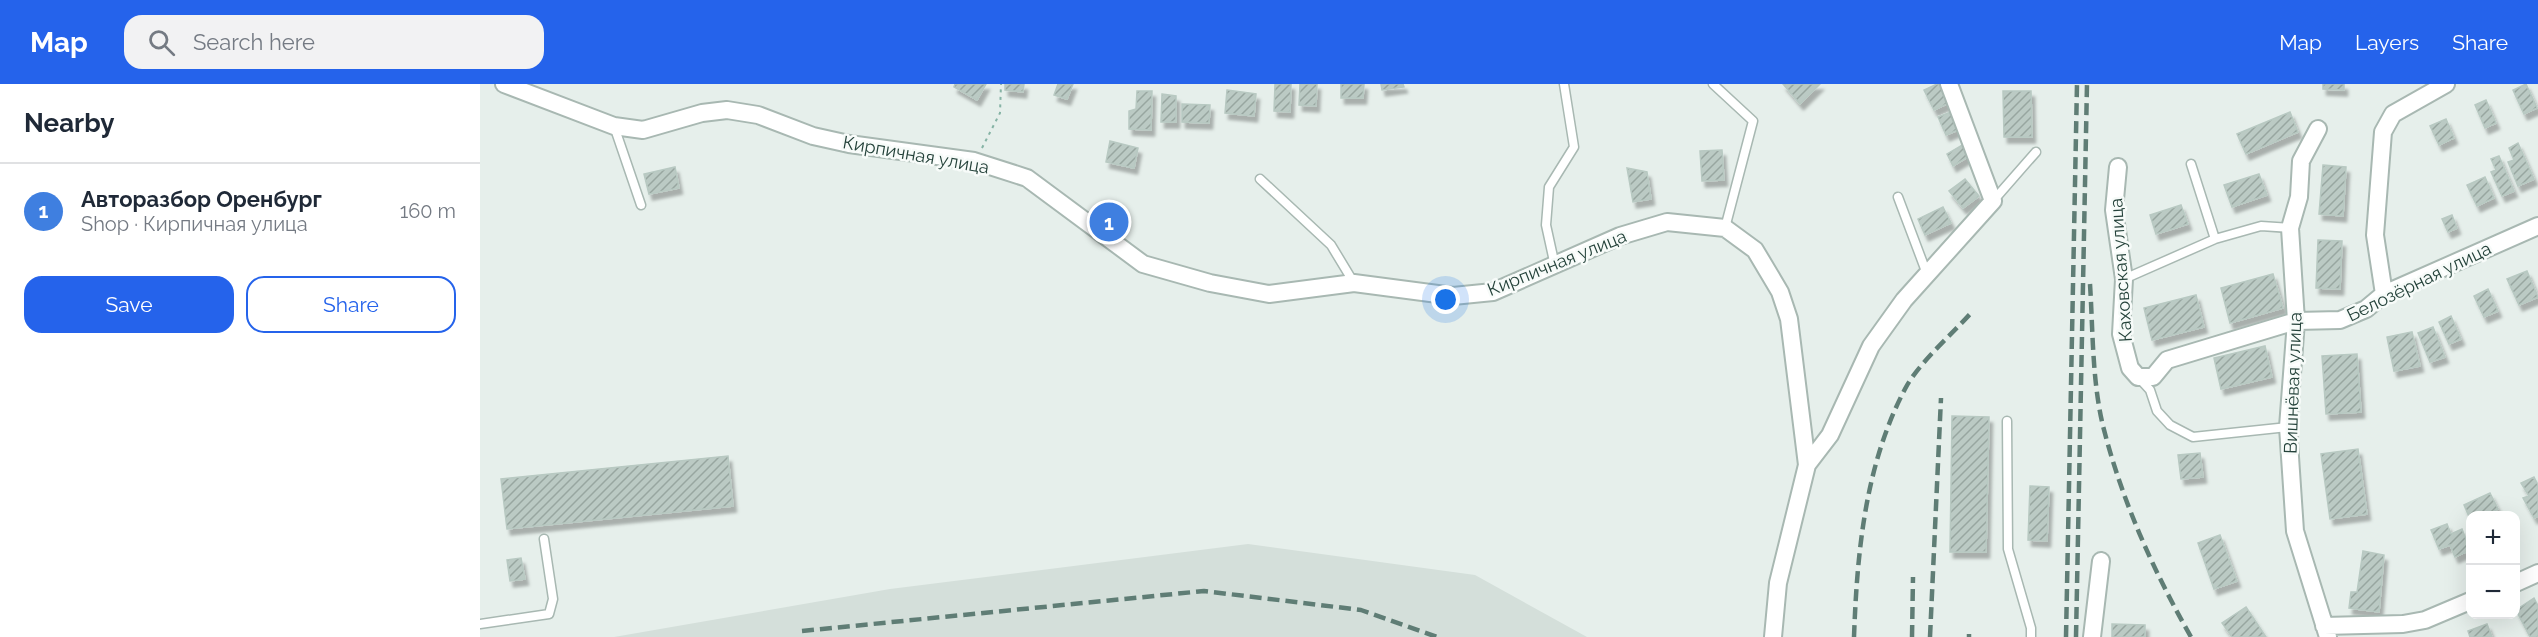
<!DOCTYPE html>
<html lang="en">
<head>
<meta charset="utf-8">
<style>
  :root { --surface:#fff; --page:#f2f2f3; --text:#1f2937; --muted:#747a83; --line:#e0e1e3; --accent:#2563eb }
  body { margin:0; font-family:Raleway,sans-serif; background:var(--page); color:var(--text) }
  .controls { position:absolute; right:18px; bottom:18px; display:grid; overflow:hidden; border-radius:12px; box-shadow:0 6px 24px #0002 }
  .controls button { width:54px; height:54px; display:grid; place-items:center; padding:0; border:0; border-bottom:2px solid var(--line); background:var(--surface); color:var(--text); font:30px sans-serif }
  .you { position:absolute; left:966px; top:216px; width:21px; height:21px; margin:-15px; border:4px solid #fff; border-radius:50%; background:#1a73e8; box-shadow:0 0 0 9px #1a73e833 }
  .badge { display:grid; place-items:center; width:39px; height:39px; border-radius:50%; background:var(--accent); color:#fff; font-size:20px; font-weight:700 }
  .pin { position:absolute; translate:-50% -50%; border:3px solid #fff; box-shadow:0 2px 6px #0006 }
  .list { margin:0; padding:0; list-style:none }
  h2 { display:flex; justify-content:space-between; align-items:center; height:78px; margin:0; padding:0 24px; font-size:26px }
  h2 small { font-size:20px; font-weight:400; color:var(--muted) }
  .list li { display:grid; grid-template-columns:39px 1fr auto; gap:18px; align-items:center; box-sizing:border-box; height:96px; padding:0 24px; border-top:2px solid var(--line) }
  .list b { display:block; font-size:22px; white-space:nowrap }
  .list p { margin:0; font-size:20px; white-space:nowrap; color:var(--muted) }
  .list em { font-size:20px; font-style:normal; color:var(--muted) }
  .actions { display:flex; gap:12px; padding:18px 24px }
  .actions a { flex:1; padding:14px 0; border:2px solid var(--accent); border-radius:18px; text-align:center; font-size:21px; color:var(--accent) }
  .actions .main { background:var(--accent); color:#fff }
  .icon { flex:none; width:33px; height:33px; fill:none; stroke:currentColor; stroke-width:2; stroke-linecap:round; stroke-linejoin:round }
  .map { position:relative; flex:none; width:2058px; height:553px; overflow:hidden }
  header { display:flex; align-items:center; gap:36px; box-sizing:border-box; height:84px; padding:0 30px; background:var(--accent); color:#fff }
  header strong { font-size:28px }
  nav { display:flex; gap:33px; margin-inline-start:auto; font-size:21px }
  .search { width:420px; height:54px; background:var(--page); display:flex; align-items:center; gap:15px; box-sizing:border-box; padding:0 21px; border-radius:18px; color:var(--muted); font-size:22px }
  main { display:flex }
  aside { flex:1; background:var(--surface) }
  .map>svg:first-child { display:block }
  .built { fill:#d4dfda }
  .building { fill:url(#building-hatch); stroke:#b8c9c2; stroke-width:1.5; filter:url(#shadow) }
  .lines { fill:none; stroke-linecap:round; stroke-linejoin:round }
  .lane-casing { stroke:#a8b8b2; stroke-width:11 }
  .street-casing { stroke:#a8b8b2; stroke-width:20 }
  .path { stroke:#86b3a5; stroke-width:2; stroke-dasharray:3 4.5; stroke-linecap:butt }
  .lane { stroke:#fff; stroke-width:8 }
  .street { stroke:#fff; stroke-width:16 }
  .rail { stroke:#5f7d75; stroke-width:4.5; stroke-dasharray:12 6; stroke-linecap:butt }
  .labels { text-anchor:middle; stroke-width:5; stroke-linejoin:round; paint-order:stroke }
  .street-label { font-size:18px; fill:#24423a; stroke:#f7fbf9 }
</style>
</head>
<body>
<header>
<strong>Map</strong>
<div class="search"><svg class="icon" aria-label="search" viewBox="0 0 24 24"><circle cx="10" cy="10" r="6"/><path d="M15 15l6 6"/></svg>Search here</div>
<nav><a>Map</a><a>Layers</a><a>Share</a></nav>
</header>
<main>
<aside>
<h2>Nearby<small></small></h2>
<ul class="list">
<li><span class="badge" style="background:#3f7fe0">1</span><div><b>Авторазбор Оренбург</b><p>Shop · Кирпичная улица</p></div><em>160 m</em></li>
</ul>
<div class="actions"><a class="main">Save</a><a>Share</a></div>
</aside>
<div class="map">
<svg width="2058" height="553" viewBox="0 0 2058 553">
  <defs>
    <pattern id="building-hatch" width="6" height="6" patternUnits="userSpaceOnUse" patternTransform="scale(1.5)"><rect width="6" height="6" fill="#bbcac4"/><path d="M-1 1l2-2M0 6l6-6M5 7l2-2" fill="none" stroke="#98a6a0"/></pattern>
    <filter id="shadow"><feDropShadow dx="3.5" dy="6" stdDeviation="1.5" flood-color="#0004"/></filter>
  </defs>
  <rect width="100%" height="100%" fill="#e6efeb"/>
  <path class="built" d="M768,460l227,31 112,62h-973l276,-48z"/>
  <path class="building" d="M475,0h31l-9,16 -23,-13z
    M525,0h19l-1,8 -18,-2z
    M578,0h15l-6,15 -13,-4z
    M795,0h16l-1,28 -16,-1z
    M820,0h17l-1,22 -17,-1z
    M861,0h23l-1,14h-22z
    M901,0h22l1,3 -22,3z
    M1303,0h37l-20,20z
    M1457,0h3l9,19 -15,7 -10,-20z
    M1843,0h21v6l-21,-1z
    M2046,0l11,24 -13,6 -11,-24z
    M747,6l29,4 -2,22 -29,-3z
    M657,7h15l-1,39 -22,-1v-18l7,-2z
    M1523,7h28l1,46h-28z
    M682,10l14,2v26h-15z
    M2006,16l10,23 -11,5 -10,-23z
    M702,20l28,1 -1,18 -27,-1z
    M1471,28l7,18 -12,5 -8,-18z
    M1810,28l8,20 -52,22 -9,-20z
    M1966,35l8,19 -15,7 -9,-19z
    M630,57l28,7 -4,20 -28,-6z
    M2038,59l16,36 -16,7 -10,-24 6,-2 -5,-12z
    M1484,60l7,11 -18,11 -6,-12z
    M1242,66l2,30 -22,1 -2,-30z
    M2019,72l15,35 -12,5 -11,-24 5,-2 -5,-11z
    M1843,81l23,2 -3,49 -24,-2z
    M195,83l4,21 -30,6 -5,-20z
    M1147,84l20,4 4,27 -18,3z
    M1779,90l8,21 -35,12 -8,-22z
    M2005,93l9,21 -17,8 -10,-21z
    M1485,95l14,17 -16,12 -14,-17z
    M1701,121l7,19 -32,10 -6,-19z
    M1463,123l8,16 -26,12 -7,-16z
    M1972,131l5,13 -9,4 -6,-13z
    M1838,156l24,1 -2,48 -24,-1z
    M2047,187l11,26 -19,8 -12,-26z
    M1793,190l10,34 -53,15 -9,-35z
    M2008,205l10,22 -14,6 -10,-21z
    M1716,211l8,32 -52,13 -8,-32z
    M1971,232l10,23 -12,5 -10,-22z
    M1953,243l12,30 -15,5 -12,-29z
    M1932,248l8,34 -26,5 -7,-34z
    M1785,262l7,31 -51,12 -7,-31z
    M1877,270l4,58 -35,2 -4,-58z
    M1472,332l37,1 -3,135h-36z
    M1878,365l9,65 -37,5 -9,-65z
    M1720,369l3,24 -22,2 -3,-24z
    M248,372l5,50 -226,23 -6,-50z
    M2054,393l4,8v31l-4,2 -11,-20 6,-2 -8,-13z
    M1550,402l19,1 -2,54 -19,-1z
    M2010,409l8,16 -14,7h-14v3l-6,-14z
    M1967,440l4,10 11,-5 8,21 -15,7 -5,-12 -11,4 -8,-19z
    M1740,451l17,46 -23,8 -16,-46z
    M1883,467l21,4 -5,57 -30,-4 2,-16h6z
    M41,474l4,21 -15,2 -3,-21z
    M2054,514l4,8v31h-8l-14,-27z
    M1766,523l20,30h-34l-10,-14z
    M1632,540l33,1v12h-33z
    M2007,540l5,13h-22l-2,-6z"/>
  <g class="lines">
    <g class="lane-casing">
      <path id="lane" d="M1233,0l40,37 -28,107
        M134,42l27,79
        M1711,80l24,75
        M780,95l71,66 23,38
        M1418,113l29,77
        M1513,117l43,-49
        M1075,182l-9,-41 3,-38 25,-40 -10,-63
        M1644,195l91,-40 46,-13 29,2
        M1659,294l11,12 7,21 13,14 23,12 95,-10
        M1527,337l1,128 23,79v9
        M0,540l69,-10 4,-15 -9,-60"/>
    </g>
    <g class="street-casing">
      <path id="street" d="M24,0l110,42 29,4 59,-17 25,-3 31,5 55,21 36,8 125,17 53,17 116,86 67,19 59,11 85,-11 99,13 40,-4 127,-56 47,-14 58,6 30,22 25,42 9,27 18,146
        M1838,45l-17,32 -2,36 -9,31 6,93 -8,106 7,104 33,106
        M1638,83l-4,43 10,69 -3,55 9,34 8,9h15l14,-17 129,-39 44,-1 26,-11 18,-15 154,-68
        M1904,210l-9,-59 8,-103 10,-18 53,-30
        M2036,499l22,-10
        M1844,542l79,-2 22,-4 45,-19
        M1293,553l5,-54 29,-118 23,-30 41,-89 33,-46 89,-99 -44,-117
        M1612,553l9,-76"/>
    </g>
    <path class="path" d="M502,64l18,-35 1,-29"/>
    <use href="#lane" class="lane"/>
    <use href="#street" class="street"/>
    <path class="rail" d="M1610,200c3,47 2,96 13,142 19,75 50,144 88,211
      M322,547l402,-40 157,19 76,27
      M1374,553c3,-84 11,-172 51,-248 12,-24 47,-55 66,-76
      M1432,553l1,-60
      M1450,553l11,-239
      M1489,553v-3
      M1586,553l11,-553
      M1596,553l11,-553"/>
  </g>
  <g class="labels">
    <g class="street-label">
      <text transform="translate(436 71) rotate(10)" y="6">Кирпичная улица</text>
      <text transform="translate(1077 179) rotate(-22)" y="6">Кирпичная улица</text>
      <text transform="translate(1641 186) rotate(-94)" y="6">Каховская улица</text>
      <text transform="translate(1939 198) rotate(-26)" y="6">Белозёрная улица</text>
      <text transform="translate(1813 299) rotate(-88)" y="6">Вишнёвая улица</text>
    </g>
  </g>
</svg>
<div class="controls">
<button>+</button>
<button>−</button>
</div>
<div class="you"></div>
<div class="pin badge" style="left:629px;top:138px;background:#3f7fe0">1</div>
</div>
</main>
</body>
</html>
